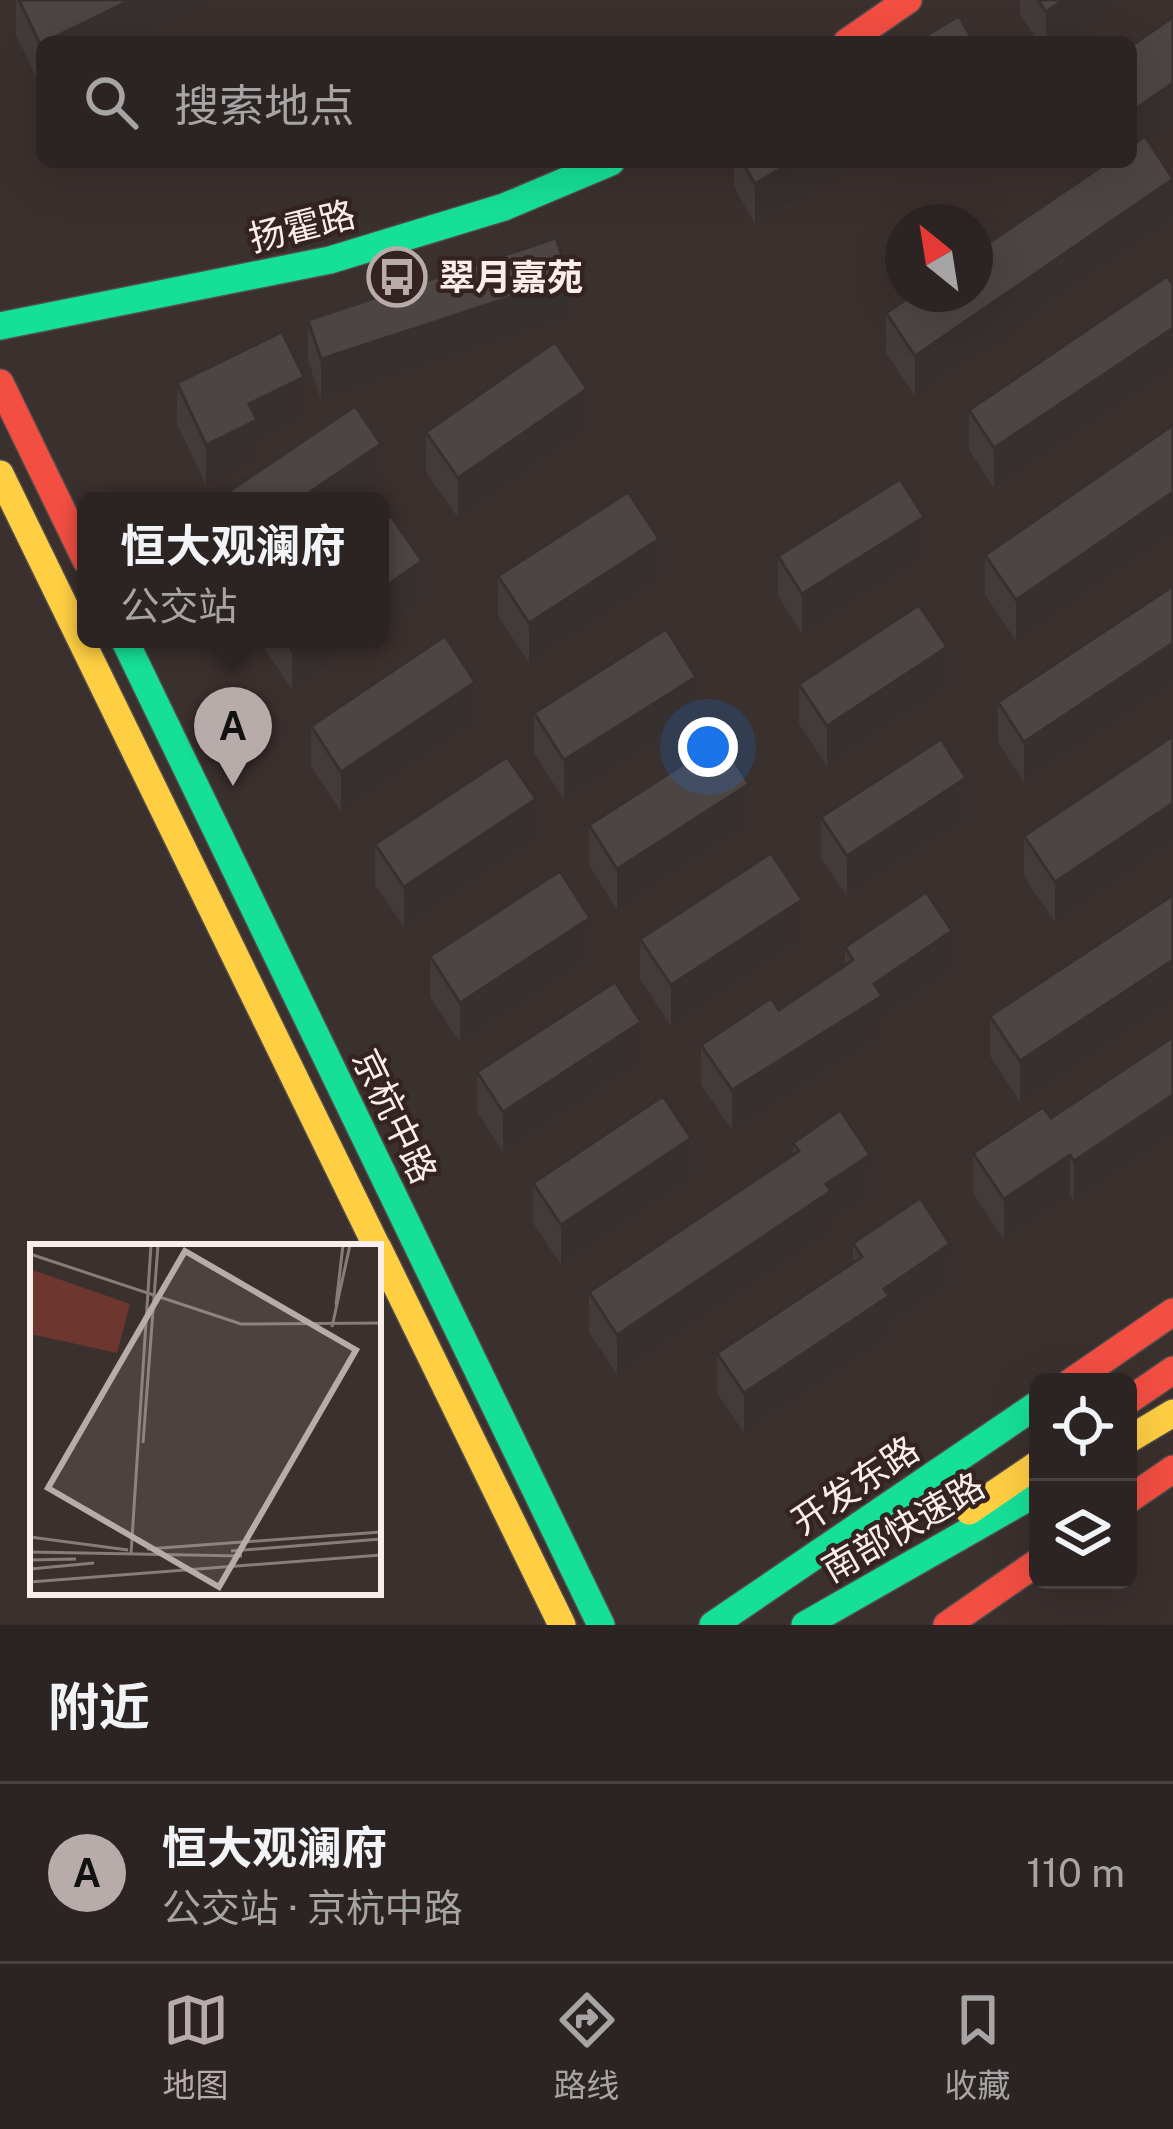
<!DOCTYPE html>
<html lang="zh">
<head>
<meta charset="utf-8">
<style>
  :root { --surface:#2c2422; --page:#38302f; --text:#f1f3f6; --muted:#a6a4a5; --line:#484140; --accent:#b7acaa }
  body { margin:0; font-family:"Public Sans","Noto Sans SC",sans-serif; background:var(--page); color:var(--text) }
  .controls { position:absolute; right:36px; bottom:36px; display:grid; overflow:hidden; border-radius:18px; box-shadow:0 12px 48px #0002 }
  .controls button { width:108px; height:108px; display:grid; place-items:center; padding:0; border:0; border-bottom:3px solid var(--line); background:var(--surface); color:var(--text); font:60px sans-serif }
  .compass { position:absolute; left:885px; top:204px; width:108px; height:108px; border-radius:50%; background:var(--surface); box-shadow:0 12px 48px #0002; rotate:330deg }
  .you { position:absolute; left:708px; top:747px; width:42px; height:42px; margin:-30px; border:9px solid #fff; border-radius:50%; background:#1a73e8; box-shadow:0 0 0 18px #1a73e833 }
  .badge { display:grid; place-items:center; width:78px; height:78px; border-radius:50%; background:var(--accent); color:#111; font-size:39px; font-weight:700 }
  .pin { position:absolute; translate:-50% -99px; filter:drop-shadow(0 3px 6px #0008) }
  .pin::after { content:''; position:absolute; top:63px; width:42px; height:36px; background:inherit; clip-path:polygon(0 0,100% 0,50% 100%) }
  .popup { position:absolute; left:77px; top:492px; width:312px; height:156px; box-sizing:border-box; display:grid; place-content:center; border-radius:18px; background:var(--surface); filter:drop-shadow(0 3px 9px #0005); font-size:39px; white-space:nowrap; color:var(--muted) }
  .popup b { font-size:45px; color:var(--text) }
  .popup::after { content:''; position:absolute; left:50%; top:100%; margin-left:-24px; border:24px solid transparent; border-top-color:var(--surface) }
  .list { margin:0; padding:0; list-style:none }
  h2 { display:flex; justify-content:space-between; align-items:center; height:156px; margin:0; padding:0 48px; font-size:51px }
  h2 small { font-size:39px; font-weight:400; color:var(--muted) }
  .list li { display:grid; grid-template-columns:78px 1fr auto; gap:36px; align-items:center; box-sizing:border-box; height:180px; padding:0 48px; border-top:3px solid var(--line) }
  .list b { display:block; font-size:45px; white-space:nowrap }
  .list p { margin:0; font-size:39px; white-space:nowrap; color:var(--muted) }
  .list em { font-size:39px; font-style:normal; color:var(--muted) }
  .icon { flex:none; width:66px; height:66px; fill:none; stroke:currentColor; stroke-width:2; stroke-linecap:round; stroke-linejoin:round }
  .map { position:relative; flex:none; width:1173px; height:1625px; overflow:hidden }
  .search { position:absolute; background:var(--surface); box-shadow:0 12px 48px #0002; left:36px; right:36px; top:36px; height:132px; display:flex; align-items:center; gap:30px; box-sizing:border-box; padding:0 42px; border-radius:18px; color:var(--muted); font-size:45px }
  .sheet { height:336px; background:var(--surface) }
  nav { display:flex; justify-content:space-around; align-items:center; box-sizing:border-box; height:168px; border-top:3px solid var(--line); background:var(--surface); font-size:33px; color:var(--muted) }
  nav a { display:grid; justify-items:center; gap:6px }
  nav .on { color:var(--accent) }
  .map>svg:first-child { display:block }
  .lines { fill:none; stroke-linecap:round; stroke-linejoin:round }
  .fast-casing { stroke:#544c4a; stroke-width:30 }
  .slow-casing { stroke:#544c4a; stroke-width:30 }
  .jam-casing { stroke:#544c4a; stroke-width:30 }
  .fast { stroke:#16e098; stroke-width:27 }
  .slow { stroke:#ffcf43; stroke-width:27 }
  .jam { stroke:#f24e42; stroke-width:27 }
  .wall { fill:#423b3a }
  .shaded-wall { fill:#36302f }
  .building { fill:#4d4543; stroke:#36302f; stroke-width:3 }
  .labels { text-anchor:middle; stroke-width:9; stroke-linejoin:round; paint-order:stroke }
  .street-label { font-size:36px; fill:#faeeec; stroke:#342320 }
  .poi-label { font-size:36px; font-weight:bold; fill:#faeeec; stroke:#342320; text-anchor:start }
  .inset-road { fill:none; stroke:#877c7a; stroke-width:3 }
  .view { fill:#b7acaa; fill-opacity:0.15; stroke:#b7acaa; stroke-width:6 }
  .inset-edge { fill:none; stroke:#faeeec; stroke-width:6 }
</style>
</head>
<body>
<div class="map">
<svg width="1173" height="1625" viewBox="0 0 1173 1625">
  <rect width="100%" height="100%" fill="#3a302e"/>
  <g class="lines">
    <g class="fast-casing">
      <path id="fast" d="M0,326l330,-66 174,-53 107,-45
        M124,639l477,986
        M713,1625l325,-221
        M805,1625l233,-133"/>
    </g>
    <g class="slow-casing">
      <path id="slow" d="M0,474l377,773
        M378,1248l184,377
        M1128,1440l45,-27
        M969,1511l69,-47"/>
    </g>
    <g class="jam-casing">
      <path id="jam" d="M847,42l61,-42
        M0,383l86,177
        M1071,1382l102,-70
        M1128,1401l45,-31
        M1128,1500l45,-31
        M947,1625l91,-63"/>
    </g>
    <use href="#fast" class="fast"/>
    <use href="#slow" class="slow"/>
    <use href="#jam" class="jam"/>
  </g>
  <path class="wall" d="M16,0h197l-86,42h-85v42l-2,1 -24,-50z
    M1020,0h101l-60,42h-22l-19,-27z
    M1173,17v106l-25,17 25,37v42l-258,177 -29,-43v-40l28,-19h61v-42l133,-90h23v-116z
    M734,162h128l-107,62 -21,-37z
    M1167,276l-173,212 -25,-38v-40z
    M569,318l-248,82 -13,-40v-40z
    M177,383l127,35 -47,23v19l-51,25 -29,-61z
    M1173,425l-157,216 -31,-46v-40z
    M587,429l-129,89 -32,-46v-40z
    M778,556l146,1 -122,77 -24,-38z
    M498,576l161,3 -130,84 -31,-47z
    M1173,586v97l-149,99 -26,-40v-40z
    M262,639h105l-75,51 -30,-45z
    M799,684l148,3 -120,79 -28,-42z
    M534,713l162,4 -132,83 -30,-47z
    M475,722l-134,90 -30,-46v-40z
    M1173,736v107l-118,79 -31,-45v-41z
    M821,817l145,1 -119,78 -26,-38z
    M749,824l-132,86 -28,-45v-40z
    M536,839l-132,88 -29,-42v-41z
    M1173,895l-153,207 -30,-46v-40z
    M640,939l162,1 -131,86 -31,-47z
    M845,947l107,24 -70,47v18l-150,94 -31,-45v-40l78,-35 66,-45z
    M430,956l160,2 -130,85 -30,-46z
    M1173,1037v98l-99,66 -4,-6 -66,45 -31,-47v-40l78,-35z
    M641,1062l-138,90 -26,-40v-40z
    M793,1143l77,52 -39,25v12l-214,143 -28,-43v-40l204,-137z
    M691,1178l-130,87 -28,-42v-40z
    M853,1243l97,42 -61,40v12l-145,96 -27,-40v-40l136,-90z"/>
  <path class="shaded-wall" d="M131,0h82l-86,42h-82z
    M1063,0h58l-60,42h-15v-30z
    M40,44h2v40l-2,1z
    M1173,83v40l-42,29v-40z
    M792,162h70l-107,62v-40z
    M1173,179v40l-258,177v-40z
    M569,278v40l-248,82v-41z
    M1173,328v40l-179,120v-40z
    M304,377v41l-47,23v19l-51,25v-40l43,-41z
    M587,389v40l-129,89v-40z
    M381,444v40l-25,17h-59z
    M1173,492v40l-157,109v-41z
    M924,517v40l-122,77v-40z
    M659,539v40l-130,84v-40z
    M422,561v40l-42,29v-40z
    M308,639h59l-75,51v-40z
    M1173,643v40l-149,99v-40z
    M947,647v40l-120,79v-40z
    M696,677v40l-132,83v-40z
    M475,682v40l-134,90v-40z
    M966,778v40l-119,78v-40z
    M749,784v40l-132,86v-41z
    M536,799v40l-132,88v-40z
    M1173,803v40l-118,79v-40z
    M802,900v40l-131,86v-41z
    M590,918v40l-130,85v-40z
    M952,931v40l-70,47v18l-150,94v-40l142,-106z
    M1173,960v40l-153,102v-41z
    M641,1022v40l-138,90v-40z
    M1173,1095v40l-99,66v-40z
    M691,1138v40l-130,87v-40z
    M870,1155v40l-39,25v12l-214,143v-40l209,-151z
    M1070,1155v40l-66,45v-41z
    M950,1244v41l-61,40v12l-145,96v-40l140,-104z"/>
  <path class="building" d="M19,0h112l-91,44z
    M1038,0h25l-17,12z
    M959,16l15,26h-59z
    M1173,17v66l-42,29v-66z
    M1145,136l28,43 -258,177 -29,-43 28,-19h61v-42l133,-90h23v-16z
    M742,162h50l-37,22z
    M556,238l13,40 -248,81 -13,-39z
    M1167,276l6,9v43l-179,120 -25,-38z
    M282,332l22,45 -55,27 8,16 -51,25 -29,-62z
    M555,342l32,47 -129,89 -32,-46z
    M355,406l26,38 -84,57h-63l-6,-9z
    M1173,425v67l-157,108 -31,-45z
    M900,479l24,38 -122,77 -24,-38z
    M628,492l31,47 -130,84 -31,-47z
    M391,516l31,45 -42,29v-67z
    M1173,586v57l-149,99 -26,-40z
    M919,605l28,42 -120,79 -28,-42z
    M666,629l30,48 -132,83 -30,-47z
    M445,636l30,46 -134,90 -30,-46z
    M285,639h23l-16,11z
    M1173,736v67l-118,79 -31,-46z
    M941,739l25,39 -119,78 -26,-39z
    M721,740l28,44 -132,85 -28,-44z
    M507,757l29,42 -132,88 -29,-43z
    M771,853l31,47 -131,85 -31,-46z
    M560,871l30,47 -130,85 -30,-47z
    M926,892l26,39 -78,53 8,12 -150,94 -31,-45 70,-47 8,12 74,-50 -8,-13z
    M1173,895v65l-153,101 -30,-45z
    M615,982l26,40 -138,90 -26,-40z
    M1173,1037v58l-99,66 -4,-6 -66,44 -31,-46 70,-46 8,11z
    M663,1096l28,42 -130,87 -28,-42z
    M840,1110l30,45 -44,29 5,7 -214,144 -28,-43 210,-141 -6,-8z
    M920,1198l30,46 -66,45 5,7 -145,97 -27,-40 145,-96 -9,-14z"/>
  <defs>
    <g id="bus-ring" transform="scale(3)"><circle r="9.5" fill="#342320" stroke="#b7acaa" stroke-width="1.5"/><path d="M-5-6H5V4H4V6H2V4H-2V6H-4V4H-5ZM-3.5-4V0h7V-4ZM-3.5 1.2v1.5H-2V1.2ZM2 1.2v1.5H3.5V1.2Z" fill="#b7acaa"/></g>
  </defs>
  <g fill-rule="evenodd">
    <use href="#bus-ring" x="397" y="277"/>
  </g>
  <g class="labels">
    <g class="street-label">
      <text transform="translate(302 226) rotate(-14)" y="13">扬霍路</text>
      <text transform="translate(395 1116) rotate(64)" y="13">京杭中路</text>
      <text transform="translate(855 1485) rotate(-34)" y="13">开发东路</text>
      <text transform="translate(903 1527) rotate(-30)" y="13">南部快速路</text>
    </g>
    <g class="poi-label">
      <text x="439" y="290">翠月嘉苑</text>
    </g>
  </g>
  <g transform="translate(30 1244)">
    <rect width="351" height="351" fill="#3a302e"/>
    <path d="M0,25l100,35 -13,49 -87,-19z" fill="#6d362f"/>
    <path class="inset-road" d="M0,10l211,70 140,-1M306,61l7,-60M302,83l18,-82M113,199l15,-198M0,293l98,13M117,305l234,-17M201,307l150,-12M0,308l212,4M101,310l20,-309M0,316l46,-1M0,325l64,-6M0,338l351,-27"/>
    <path class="view" d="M155,7l171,99 -137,237 -171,-99z"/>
    <rect width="351" height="351" class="inset-edge"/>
  </g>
</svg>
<div class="controls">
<button><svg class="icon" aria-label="locate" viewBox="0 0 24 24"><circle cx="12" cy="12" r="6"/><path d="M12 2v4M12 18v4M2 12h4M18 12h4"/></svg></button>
<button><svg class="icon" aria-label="layers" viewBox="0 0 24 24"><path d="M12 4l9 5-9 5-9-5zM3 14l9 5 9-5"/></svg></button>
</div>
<svg class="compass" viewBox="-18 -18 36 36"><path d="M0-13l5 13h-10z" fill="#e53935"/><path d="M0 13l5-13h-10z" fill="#a6a4a5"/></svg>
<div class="you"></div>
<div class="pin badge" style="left:233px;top:786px">A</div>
<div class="popup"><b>恒大观澜府</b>公交站</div>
<div class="search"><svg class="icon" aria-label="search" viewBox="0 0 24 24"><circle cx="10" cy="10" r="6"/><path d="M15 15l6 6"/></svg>搜索地点</div>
</div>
<section class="sheet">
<h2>附近<small></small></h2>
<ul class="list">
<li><span class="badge">A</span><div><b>恒大观澜府</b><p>公交站 · 京杭中路</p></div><em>110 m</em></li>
</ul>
</section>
<nav>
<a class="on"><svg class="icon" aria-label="map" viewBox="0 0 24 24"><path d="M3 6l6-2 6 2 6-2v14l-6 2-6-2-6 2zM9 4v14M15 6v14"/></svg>地图</a>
<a><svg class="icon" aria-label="directions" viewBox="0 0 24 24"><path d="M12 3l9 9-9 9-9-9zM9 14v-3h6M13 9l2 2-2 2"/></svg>路线</a>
<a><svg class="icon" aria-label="saved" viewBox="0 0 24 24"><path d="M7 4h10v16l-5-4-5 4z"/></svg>收藏</a>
</nav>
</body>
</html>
